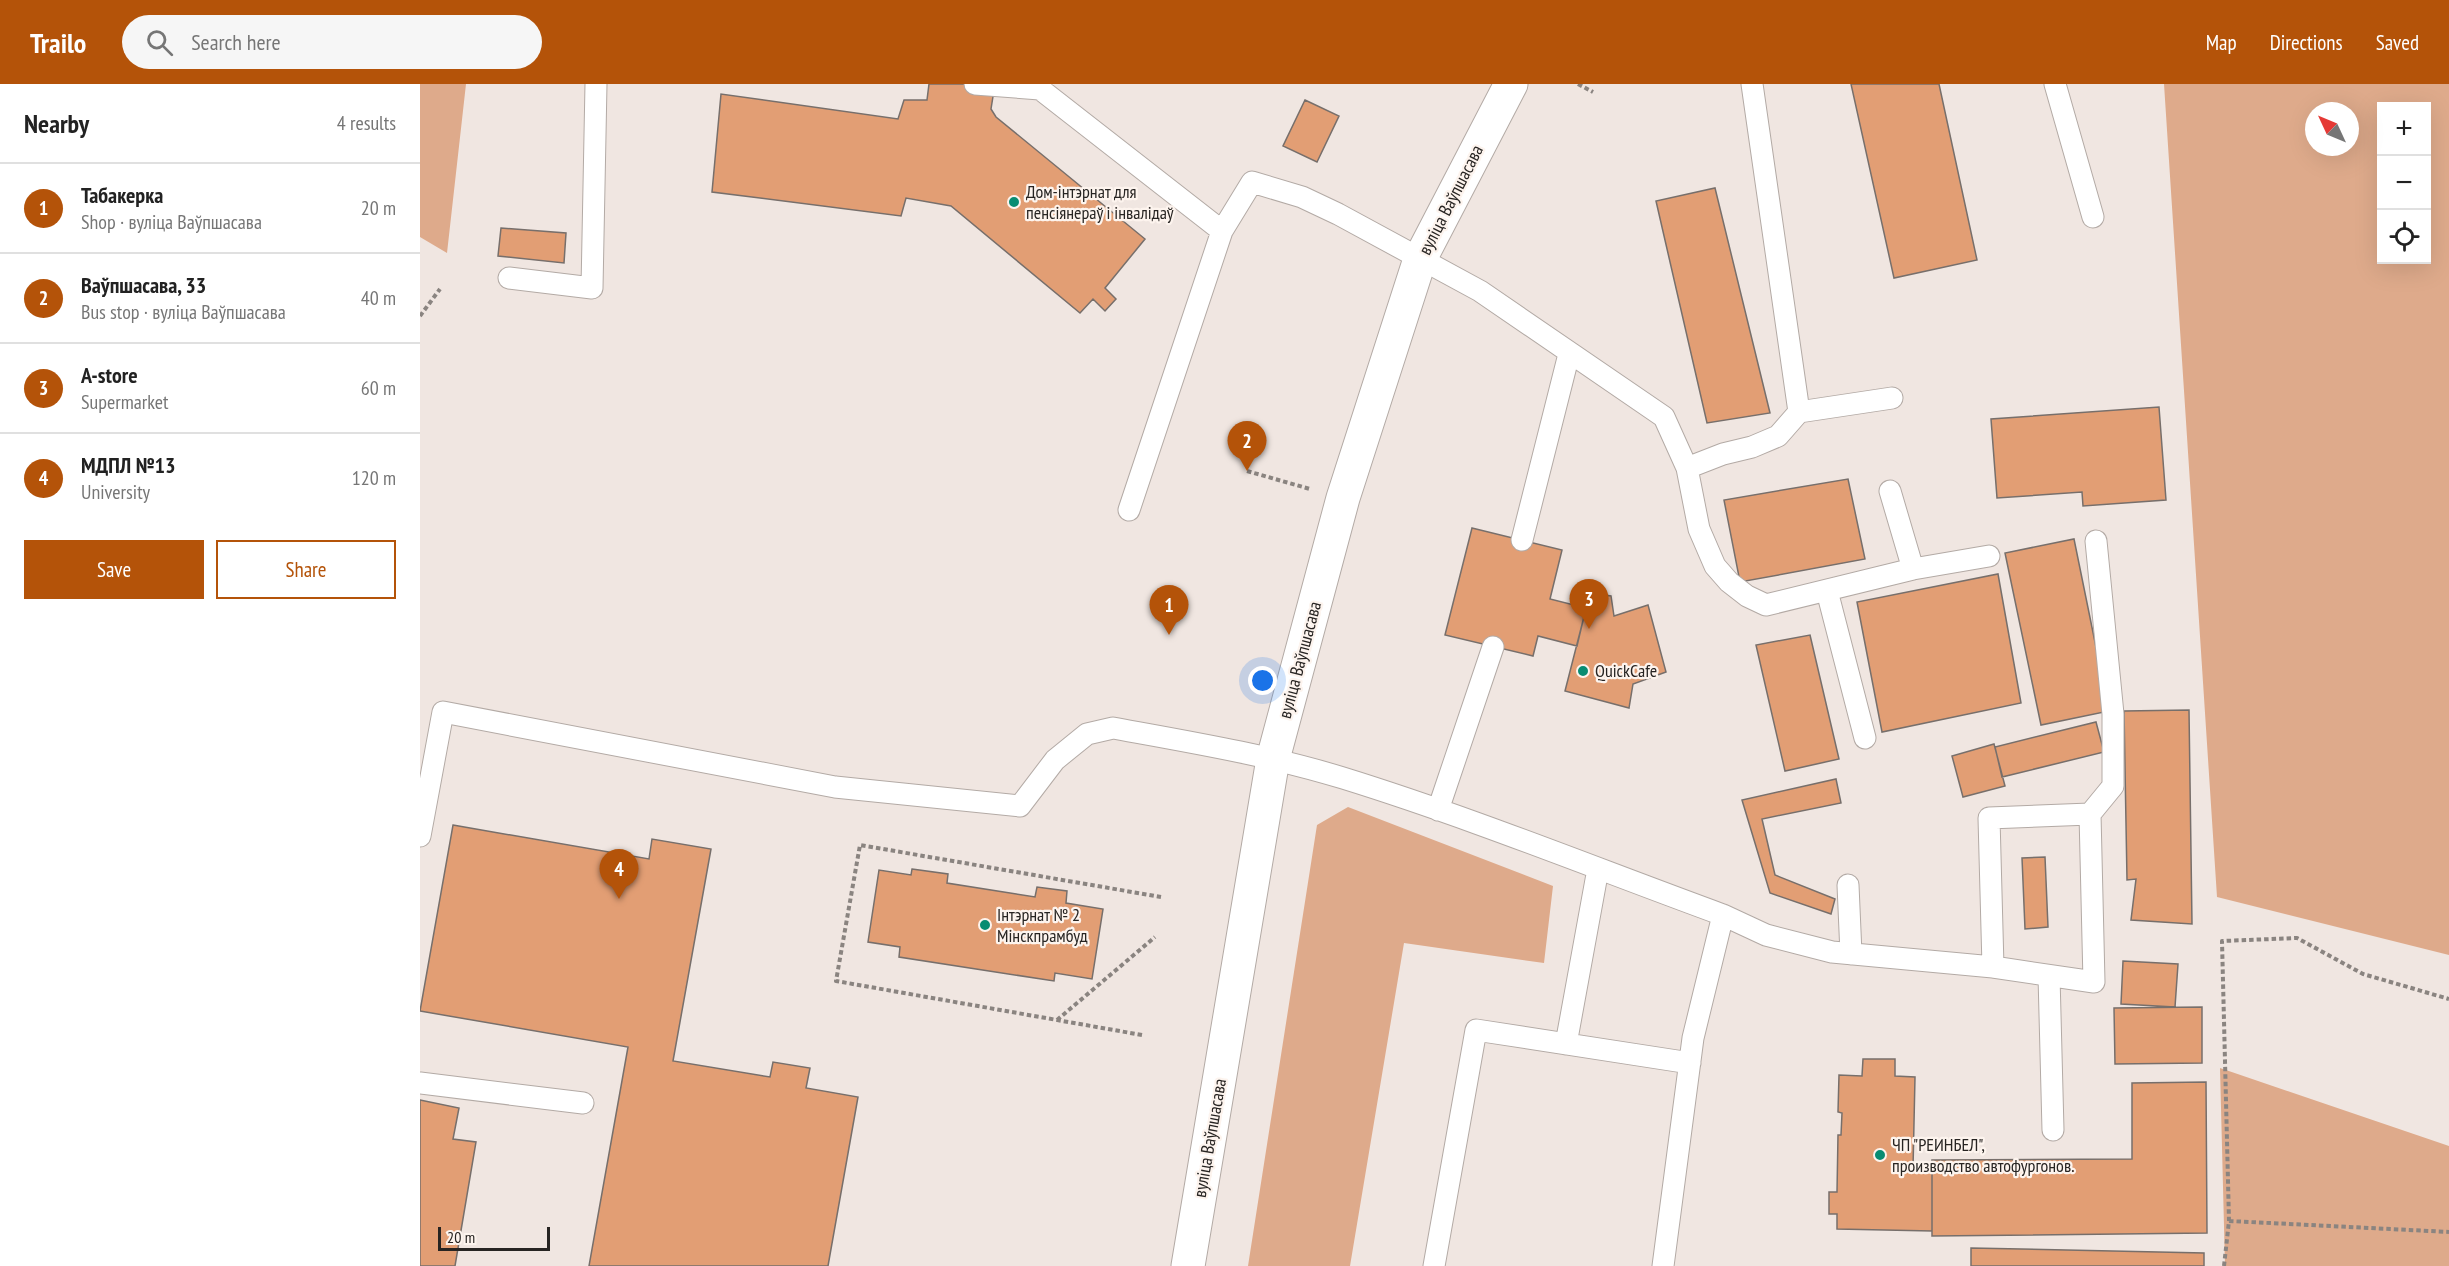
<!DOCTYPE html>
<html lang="en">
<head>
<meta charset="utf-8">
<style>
  :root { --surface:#fff; --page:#f6f6f6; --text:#222; --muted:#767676; --line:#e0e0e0; --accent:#b45309 }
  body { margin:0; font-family:"PT Sans Narrow",sans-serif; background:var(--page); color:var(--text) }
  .controls { position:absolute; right:18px; top:18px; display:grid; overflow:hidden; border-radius:0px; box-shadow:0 6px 24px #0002 }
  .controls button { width:54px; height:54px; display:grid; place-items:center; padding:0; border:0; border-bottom:2px solid var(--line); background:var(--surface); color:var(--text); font:30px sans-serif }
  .compass { position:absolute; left:1885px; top:18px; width:54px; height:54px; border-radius:50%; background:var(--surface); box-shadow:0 6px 24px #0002; rotate:314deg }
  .scale { position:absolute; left:18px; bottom:15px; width:112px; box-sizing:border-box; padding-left:6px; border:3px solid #272422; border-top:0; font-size:16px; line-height:21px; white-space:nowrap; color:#272422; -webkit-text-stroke:4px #fdf4ee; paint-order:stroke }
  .you { position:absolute; left:843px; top:597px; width:21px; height:21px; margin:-15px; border:4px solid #fff; border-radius:50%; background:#1a73e8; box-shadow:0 0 0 9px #1a73e833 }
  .badge { display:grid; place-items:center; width:39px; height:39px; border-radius:50%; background:var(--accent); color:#fff; font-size:20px; font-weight:700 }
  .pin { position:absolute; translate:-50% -50px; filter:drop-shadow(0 2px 3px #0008) }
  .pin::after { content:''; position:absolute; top:32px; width:21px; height:18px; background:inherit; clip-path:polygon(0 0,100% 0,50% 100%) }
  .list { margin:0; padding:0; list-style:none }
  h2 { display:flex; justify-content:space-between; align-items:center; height:78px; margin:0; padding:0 24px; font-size:26px }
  h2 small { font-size:20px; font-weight:400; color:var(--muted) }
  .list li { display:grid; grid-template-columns:39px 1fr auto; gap:18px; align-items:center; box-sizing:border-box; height:90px; padding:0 24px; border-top:2px solid var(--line) }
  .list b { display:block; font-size:22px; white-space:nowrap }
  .list p { margin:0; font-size:20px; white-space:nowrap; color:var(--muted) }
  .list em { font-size:20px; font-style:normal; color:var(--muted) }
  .actions { display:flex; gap:12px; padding:18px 24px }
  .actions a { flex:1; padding:14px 0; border:2px solid var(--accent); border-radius:0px; text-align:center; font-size:21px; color:var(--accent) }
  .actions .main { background:var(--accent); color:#fff }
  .icon { flex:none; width:33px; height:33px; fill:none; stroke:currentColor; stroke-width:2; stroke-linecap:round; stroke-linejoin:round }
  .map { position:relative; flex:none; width:2029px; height:1182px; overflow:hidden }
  header { display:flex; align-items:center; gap:36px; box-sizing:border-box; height:84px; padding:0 30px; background:var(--accent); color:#fff }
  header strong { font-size:28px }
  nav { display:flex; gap:33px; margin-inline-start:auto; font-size:21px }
  .search { width:420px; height:54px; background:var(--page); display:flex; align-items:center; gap:15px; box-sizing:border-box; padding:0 21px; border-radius:33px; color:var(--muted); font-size:22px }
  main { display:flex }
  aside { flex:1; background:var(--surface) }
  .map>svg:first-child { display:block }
  .green { fill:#deaa8b; fill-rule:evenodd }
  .building { fill:#e29e74; stroke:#776f6b; stroke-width:1.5 }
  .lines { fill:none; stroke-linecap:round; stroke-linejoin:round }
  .service-casing { stroke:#b3aaa5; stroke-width:23 }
  .secondary-casing { stroke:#b3aaa5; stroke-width:35 }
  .path { stroke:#8a8480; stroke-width:4; stroke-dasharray:4.5 3; stroke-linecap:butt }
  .service { stroke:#fff; stroke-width:21 }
  .secondary { stroke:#fff; stroke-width:33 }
  .poi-dot { fill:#088c72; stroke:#fdf4ee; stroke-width:2 }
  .labels { text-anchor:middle; stroke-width:4.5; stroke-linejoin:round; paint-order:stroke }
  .poi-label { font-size:18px; fill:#272422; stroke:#fdf4ee; text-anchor:start }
  .street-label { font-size:18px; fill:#272422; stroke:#fdf4ee }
</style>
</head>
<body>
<header>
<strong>Trailo</strong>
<div class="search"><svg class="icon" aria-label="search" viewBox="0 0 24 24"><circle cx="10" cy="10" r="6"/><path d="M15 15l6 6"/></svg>Search here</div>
<nav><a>Map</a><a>Directions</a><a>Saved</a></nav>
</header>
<main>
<aside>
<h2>Nearby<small>4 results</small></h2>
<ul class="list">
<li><span class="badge">1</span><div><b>Табакерка</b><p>Shop · вуліца Ваўпшасава</p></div><em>20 m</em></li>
<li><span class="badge">2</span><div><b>Ваўпшасава, 33</b><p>Bus stop · вуліца Ваўпшасава</p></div><em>40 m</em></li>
<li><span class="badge">3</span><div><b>А-store</b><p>Supermarket</p></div><em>60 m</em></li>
<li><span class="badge">4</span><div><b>МДПЛ №13</b><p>University</p></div><em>120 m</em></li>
</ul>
<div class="actions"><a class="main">Save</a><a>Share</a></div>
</aside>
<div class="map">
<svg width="2029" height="1182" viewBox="0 0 2029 1182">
  <rect width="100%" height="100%" fill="#f0e6e1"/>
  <path class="green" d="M0,0h46l-19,169 -27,-16z
    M1744,0h285v871l-232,-58zM2006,22v154h-44v-154zM1894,27h36v36h-36z
    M928,723l205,79 -9,77 -140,-20 -54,323h-102l69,-441z
    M1800,984l229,78v120h-224z"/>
  <path class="building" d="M509,0h66l-4,25 5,8 149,122 -40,49 11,11 -11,12 -12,-12 -13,14 -129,-107 -45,-8 -5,18 -189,-24 9,-98 177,25 6,-19h23z
    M1431,0h88l38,176 -83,18z
    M885,16l34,16 -22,46 -34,-16z
    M1295,104l55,225 -63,10 -51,-222z
    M81,144l65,5 -2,30 -66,-7z
    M1739,323l7,93 -83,6 -1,-14 -85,6 -6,-79z
    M1428,395l17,80 -125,23 -16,-82z
    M1052,444l90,22 -12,49 36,9 -9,38 -39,-10 -5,20 -88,-21z
    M1654,455l35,172 -68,14 -36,-172z
    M1578,490l23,129 -139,29 -25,-130z
    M1170,509l21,3 3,20 34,-11 18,67 -33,12 -4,24 -64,-17z
    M1390,551l29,124 -54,12 -29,-126z
    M1769,626l3,214 -61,-4 5,-41 -9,1 -3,-169z
    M1676,638l8,30 -102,25 -7,-30z
    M1574,660l11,42 -42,11 -11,-41z
    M1416,695l5,24 -79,16 13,56 60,24 -4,15 -61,-21 -28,-93z
    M33,741l196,34 3,-20 59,10 -38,212 97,16 3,-15 37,6 -4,20 52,9 -30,169h-239l39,-219 -208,-36z
    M1625,773l3,70 -23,2 -3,-71z
    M492,785l36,5 -1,9 88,14 2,-10 30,4 -1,12 37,6 -11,70 -37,-6 -1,8 -155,-24 1,-10 -32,-5 11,-72 32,5z
    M1703,877l55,3 -3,43 -54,-3z
    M1782,923v56l-87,1 -1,-56z
    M1443,975h32v17l20,1 -2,92h19v62l-95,-2v-15h-8v-22h8l1,-57h3l1,-22 -4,-1 1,-37 23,1z
    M1786,998l1,151 -275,3v-76l200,-1v-76z
    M0,1016l39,8 -6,31 23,3 -21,124h-35z
    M1551,1164l233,5v13h-233z"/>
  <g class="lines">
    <g class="service-casing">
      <path id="service" d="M555,0l65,5
        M621,0l-1,5 182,142
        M1635,0l38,133
        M89,194l83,10 4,-204
        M1379,328l93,-14
        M1267,384l36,-14 29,-7 26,-11 21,-24 -47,-328
        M709,426l93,-279 30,-49 50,15 36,17 142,77 184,126 23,51 12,61 16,37 14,16 18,14 19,9 147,-36 -23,-78
        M1102,456l47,-186
        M1493,485l76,-13
        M1407,507l38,147
        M1018,726l55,-163
        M1670,730l23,-28v-72l-17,-173
        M0,752l23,-124 392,75 185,19 35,-46 32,-26 26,-6c77,14 155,27 230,50 129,40 254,91 380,137l43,20 66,17 161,15 101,15 -4,-168 -101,4 4,149
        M1428,801l3,69
        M1629,892l4,154
        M1146,960l32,-175
        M0,999l163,20
        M1014,1182l42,-236 214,33
        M1243,1182l30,-228 30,-123"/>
    </g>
    <g class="secondary-casing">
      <path id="secondary" d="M768,1182l85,-507 70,-261 77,-239 91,-175"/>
    </g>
    <path class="path" d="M1158,0l15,8
      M0,232l20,-27
      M827,387l63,18
      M637,936l98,-83
      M722,951l-306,-54 24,-136 301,52
      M1809,1137l220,11
      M1804,1182l5,-45 -7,-280 75,-3 66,36 86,25"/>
    <use href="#service" class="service"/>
    <use href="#secondary" class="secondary"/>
  </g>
  <g class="poi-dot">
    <circle cx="594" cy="118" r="6"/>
    <circle cx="1163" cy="587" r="6"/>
    <circle cx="565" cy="841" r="6"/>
    <circle cx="1460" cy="1071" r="6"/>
  </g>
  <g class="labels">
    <g class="poi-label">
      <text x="606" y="114">Дом-інтэрнат для<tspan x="606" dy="21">пенсіянераў і інвалідаў</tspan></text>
      <text x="1175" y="593">QuickCafe</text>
      <text x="577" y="837">Інтэрнат № 2<tspan x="577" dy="21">Мінскпрамбуд</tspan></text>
      <text x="1472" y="1067">ЧП "РЕИНБЕЛ",<tspan x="1472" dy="21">производство автофургонов.</tspan></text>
    </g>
    <g class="street-label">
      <text transform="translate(1031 116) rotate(-63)" y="6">вуліца Ваўпшасава</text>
      <text transform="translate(880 576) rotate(-75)" y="6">вуліца Ваўпшасава</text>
      <text transform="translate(790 1054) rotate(-80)" y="6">вуліца Ваўпшасава</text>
    </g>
  </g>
</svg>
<div class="controls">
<button>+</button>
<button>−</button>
<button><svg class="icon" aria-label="locate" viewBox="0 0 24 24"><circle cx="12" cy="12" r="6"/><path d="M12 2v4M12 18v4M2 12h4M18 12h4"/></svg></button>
</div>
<svg class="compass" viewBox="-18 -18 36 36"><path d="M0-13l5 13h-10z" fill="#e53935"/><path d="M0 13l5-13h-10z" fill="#767676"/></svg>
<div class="scale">20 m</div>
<div class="you"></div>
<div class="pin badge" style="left:749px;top:551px">1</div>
<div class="pin badge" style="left:827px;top:387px">2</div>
<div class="pin badge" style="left:1169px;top:545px">3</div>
<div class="pin badge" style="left:199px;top:815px">4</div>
</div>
</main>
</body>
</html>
